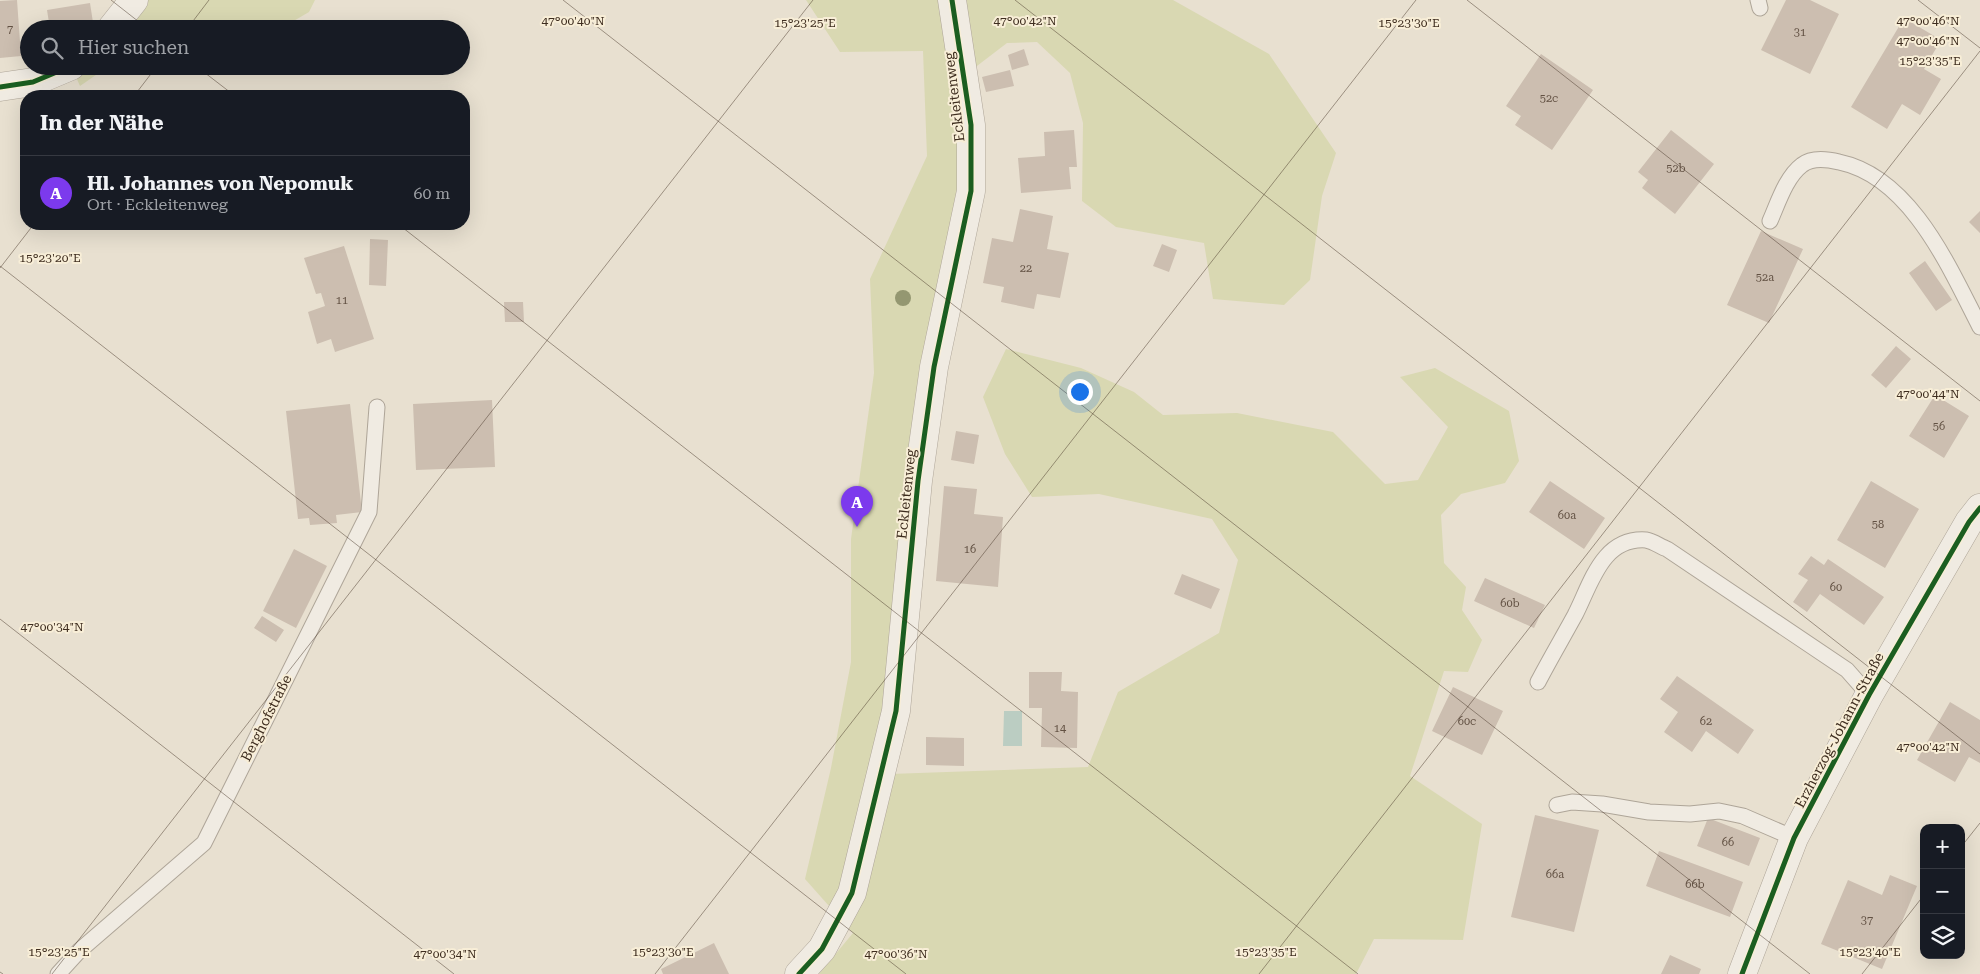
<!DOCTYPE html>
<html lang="de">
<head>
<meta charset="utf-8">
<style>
  :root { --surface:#171b24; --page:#20242c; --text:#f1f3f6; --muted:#9ea1a6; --line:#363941; --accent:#7c3aed }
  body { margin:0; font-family:"Roboto Serif",serif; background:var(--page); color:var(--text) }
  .controls { position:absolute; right:15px; bottom:15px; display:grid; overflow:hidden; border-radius:10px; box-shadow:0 5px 20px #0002 }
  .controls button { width:45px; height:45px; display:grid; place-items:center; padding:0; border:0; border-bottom:1px solid var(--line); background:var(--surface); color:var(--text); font:25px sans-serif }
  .you { position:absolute; left:1079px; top:391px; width:18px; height:18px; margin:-12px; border:4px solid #fff; border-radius:50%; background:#1a73e8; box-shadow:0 0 0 8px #1a73e833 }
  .badge { display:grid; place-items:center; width:32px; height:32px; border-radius:50%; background:var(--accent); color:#fff; font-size:16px; font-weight:700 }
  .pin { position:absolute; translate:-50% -41px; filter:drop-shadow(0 1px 2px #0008) }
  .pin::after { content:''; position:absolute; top:26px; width:18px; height:15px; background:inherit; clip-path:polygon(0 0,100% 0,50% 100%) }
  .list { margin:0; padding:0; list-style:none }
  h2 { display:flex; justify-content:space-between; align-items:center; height:65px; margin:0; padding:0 20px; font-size:21px }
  h2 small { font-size:16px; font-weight:400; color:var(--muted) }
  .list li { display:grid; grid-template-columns:32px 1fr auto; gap:15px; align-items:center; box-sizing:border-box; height:75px; padding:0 20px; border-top:1px solid var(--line) }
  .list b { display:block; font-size:19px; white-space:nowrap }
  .list p { margin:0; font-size:16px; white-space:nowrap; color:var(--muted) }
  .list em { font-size:16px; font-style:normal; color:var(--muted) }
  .icon { flex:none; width:28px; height:28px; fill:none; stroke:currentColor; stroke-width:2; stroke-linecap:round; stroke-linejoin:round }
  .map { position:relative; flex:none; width:1980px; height:974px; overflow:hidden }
  .search { position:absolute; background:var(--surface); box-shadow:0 5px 20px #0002; left:20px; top:20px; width:450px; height:55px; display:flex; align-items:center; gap:12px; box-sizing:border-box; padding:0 18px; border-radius:28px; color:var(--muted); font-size:19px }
  .panel { position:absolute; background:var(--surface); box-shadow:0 5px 20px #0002; left:20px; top:90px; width:450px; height:140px; border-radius:20px }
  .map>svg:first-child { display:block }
  .green { fill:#d9d8b2 }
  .water { fill:#bbcdc2 }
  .building { fill:#ccbeb0 }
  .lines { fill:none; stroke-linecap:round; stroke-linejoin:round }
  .lane-casing { stroke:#aea598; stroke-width:17 }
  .street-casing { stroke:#aea598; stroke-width:29 }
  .lane { stroke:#f0ebe2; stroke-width:15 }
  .street { stroke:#f0ebe2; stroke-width:28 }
  .cycleway-casing { stroke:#f8eed7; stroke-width:8 }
  .cycleway { stroke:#1b5e20; stroke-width:5 }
  .tree { fill:#949771 }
  .ticks { fill:none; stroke:#3e2d1f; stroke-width:1; stroke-opacity:0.45 }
  .labels { text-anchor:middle; stroke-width:4; stroke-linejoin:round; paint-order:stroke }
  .number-label { font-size:11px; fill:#625143 }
  .street-label { font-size:14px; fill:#3e2d1f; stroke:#f8eed7 }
  .ticks-label { font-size:12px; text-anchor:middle; fill:#3e2d1f; stroke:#f8eed7; stroke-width:4; stroke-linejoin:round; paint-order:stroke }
</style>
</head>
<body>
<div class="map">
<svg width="1980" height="974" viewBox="0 0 1980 974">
  <rect width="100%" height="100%" fill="#e8e0d0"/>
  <path class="green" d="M136,0h179l-6,12 -29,17h-162z
    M806,0h367l96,54 67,99 -14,43 -12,84 -26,25 -71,-6 -9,-56 -88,-16 -34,-26 1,-78 -13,-50 -33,-31 -30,1 -34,26 -83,705 198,-7 30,-75 101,-59 19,-73 -26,-41 -113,-25 -67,3 -27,-43 -22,-57 23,-48 75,19 53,24 29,23 74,-2 96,19 52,52 33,-4 30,-53 -48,-50 35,-9 74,43 10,50 -14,22 -44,11 -20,21 3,48 22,24 -4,23 20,30 -14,32 -24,-1 -34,105 72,48 -19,116 -89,-1 -18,35h-537l34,-41 -48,-54 26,-111 20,-106v-123l23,-166 -4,-94 57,-123 -4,-105 -83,1z
    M85,66h24l-29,20 -4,-9z"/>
  <path class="water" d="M1004,711h18v35h-19z"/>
  <path class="building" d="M17,0l4,56 -21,2v-57z
    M1786,0h24l29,14 -29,60 -49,-24z
    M90,3l4,26h-44l-3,-19z
    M1904,18l37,22 -17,29 17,10 -21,36 -18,-11 -15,25 -36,-22z
    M1024,49l5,16 -17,5 -4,-15z
    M1541,54l52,36 -41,60 -37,-25 6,-9 -15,-10z
    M1010,70l4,16 -28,6 -4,-15z
    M1074,130l3,37h-8l2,22 -50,4 -3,-35 27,-2 -1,-24z
    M1671,130l43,34 -39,50 -33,-26 6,-8 -10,-8z
    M1020,209l33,7 -6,33 22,4 -9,45 -23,-4 -3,15 -33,-7 3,-15 -21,-4 9,-45 21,4z
    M1980,211v22l-11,-11z
    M1761,231l42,18 -34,74 -42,-18z
    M370,239l18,1 -2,46 -17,-1z
    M1162,244l15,6 -8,22 -16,-6z
    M344,246l30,93 -39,13 -4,-13 -14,5 -9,-32 17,-6 -4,-13 -5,1 -12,-36z
    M1925,261l27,39 -16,11 -27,-38z
    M504,302h19l1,20h-19z
    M1896,346l15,13 -25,29 -15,-13z
    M1935,395l34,21 -25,42 -35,-22z
    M492,400l3,67 -79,3 -3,-66z
    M350,404l12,108 -26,3 1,8 -27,2 -1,-7 -11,1 -12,-108z
    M956,431l23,4 -5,29 -23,-4z
    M1550,481l55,37 -21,31 -55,-37z
    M1871,481l48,28 -34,59 -48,-28z
    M944,486l33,3 -3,25 29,3 -5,70 -62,-6z
    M294,549l33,17 -31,62 -33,-17z
    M1811,556l13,9 4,-6 56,38 -20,28 -44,-31 -13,18 -14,-10 15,-22 -10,-6z
    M1182,574l38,15 -9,20 -37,-15z
    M1485,578l60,27 -11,23 -60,-27z
    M262,616l22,14 -8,12 -22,-14z
    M1029,672h33l-1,19 17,1 -1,56 -36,-1 1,-39h-13z
    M1677,676l77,54 -16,24 -32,-23 -14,21 -28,-20 14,-20 -18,-13z
    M1453,687l50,24 -21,44 -50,-24z
    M1950,702l30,18v43l-11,-6 -14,25 -38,-22z
    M926,737l38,1v28l-38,-1z
    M1535,815l64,15 -25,102 -63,-15z
    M1708,818l52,20 -11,28 -52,-20z
    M1659,851l84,31 -13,35 -84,-31z
    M1890,875l27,11 -35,83 -61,-25 27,-64 34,15z
    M714,943l15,31h-66l-2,-5z
    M1670,955l31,14 -2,5h-38z"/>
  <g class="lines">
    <g class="lane-casing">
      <path id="lane" d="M1758,0l2,8
        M1770,221c8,-18 16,-44 32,-56 10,-8 25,-6 37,-3 72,15 110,105 141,165
        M1538,682c12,-23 25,-45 37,-67 16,-31 27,-78 71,-75 7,1 15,7 21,9l180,121 22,25
        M1557,805l15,-3 30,2 47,8 41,2 29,-3 24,5 51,22
        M58,974l21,-23 125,-108 165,-331 8,-105"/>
    </g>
    <g class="street-casing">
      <path id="street" d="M111,29l23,-29
        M0,87l33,-5 38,-16
        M799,974l23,-25 30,-56 44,-182 22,-230 16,-114 37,-176v-66l-19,-125
        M1742,974l52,-136 75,-143 100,-173 11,-14"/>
    </g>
    <use href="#lane" class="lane"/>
    <use href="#street" class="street"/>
    <g class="cycleway-casing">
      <path id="cycleway" d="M0,87l33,-5 38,-16
        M799,974l23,-25 30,-56 44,-182 22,-230 16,-114 37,-176v-66l-19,-125
        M1742,974l52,-136 75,-143 100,-173 11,-14"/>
    </g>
    <use href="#cycleway" class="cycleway"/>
  </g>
  <circle class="tree" cx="903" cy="298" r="8"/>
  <path class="ticks" d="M111,0l37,29M563,0l1247,974M1015,0l965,754M1467,0l513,401M1918,0l62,48M187,29l22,-29M196,66l39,30M134,96l23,-30M398,224l960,750M0,266l906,708M0,268l34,-44M0,619l454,355M1961,847l19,-24M0,972l3,2M52,974l761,-974M655,974l761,-974M1259,974l721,-923M1862,974l62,-79"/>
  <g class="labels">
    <g class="number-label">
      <text x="10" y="33">7</text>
      <text x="1800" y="36">31</text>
      <text x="1549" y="102">52c</text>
      <text x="1676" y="172">52b</text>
      <text x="1026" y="272">22</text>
      <text x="1765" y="281">52a</text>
      <text x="342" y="304">11</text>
      <text x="1939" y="430">56</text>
      <text x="1567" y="519">60a</text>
      <text x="1878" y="528">58</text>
      <text x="970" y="553">16</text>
      <text x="1836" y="591">60</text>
      <text x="1510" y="607">60b</text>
      <text x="1467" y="725">60c</text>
      <text x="1706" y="725">62</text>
      <text x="1060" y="732">14</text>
      <text x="1728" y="846">66</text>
      <text x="1555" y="878">66a</text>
      <text x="1695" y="888">66b</text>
      <text x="1867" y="924">37</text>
    </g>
    <g class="street-label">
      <text transform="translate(954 97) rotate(-97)" y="5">Eckleitenweg</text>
      <text transform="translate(906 494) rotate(-84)" y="5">Eckleitenweg</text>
      <text transform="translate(266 718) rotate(-63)" y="5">Berghofstraße</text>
      <text transform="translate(1839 730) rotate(-62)" y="5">Erzherzog-Johann-Straße</text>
    </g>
  </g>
  <g class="ticks-label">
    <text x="573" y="25">47°00'40"N</text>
    <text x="1025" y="25">47°00'42"N</text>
    <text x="1928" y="25">47°00'46"N</text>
    <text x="1409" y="27">15°23'30"E</text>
    <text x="805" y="27">15°23'25"E</text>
    <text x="1928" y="45">47°00'46"N</text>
    <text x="1930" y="65">15°23'35"E</text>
    <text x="50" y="262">15°23'20"E</text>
    <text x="1928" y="398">47°00'44"N</text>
    <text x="52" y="631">47°00'34"N</text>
    <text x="1928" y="751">47°00'42"N</text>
    <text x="59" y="956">15°23'25"E</text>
    <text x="663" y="956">15°23'30"E</text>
    <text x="1266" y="956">15°23'35"E</text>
    <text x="1870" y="956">15°23'40"E</text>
    <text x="445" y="958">47°00'34"N</text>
    <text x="896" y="958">47°00'36"N</text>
  </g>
</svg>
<div class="controls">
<button>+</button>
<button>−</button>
<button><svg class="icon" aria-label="layers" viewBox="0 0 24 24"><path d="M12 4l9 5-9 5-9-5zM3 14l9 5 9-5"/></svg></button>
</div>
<div class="you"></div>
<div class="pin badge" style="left:857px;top:527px">A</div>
<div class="search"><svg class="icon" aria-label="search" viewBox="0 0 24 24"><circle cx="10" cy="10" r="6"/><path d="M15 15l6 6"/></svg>Hier suchen</div>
<section class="panel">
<h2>In der Nähe<small></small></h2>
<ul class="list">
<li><span class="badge">A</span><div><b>Hl. Johannes von Nepomuk</b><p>Ort · Eckleitenweg</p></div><em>60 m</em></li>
</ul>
</section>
</div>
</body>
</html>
